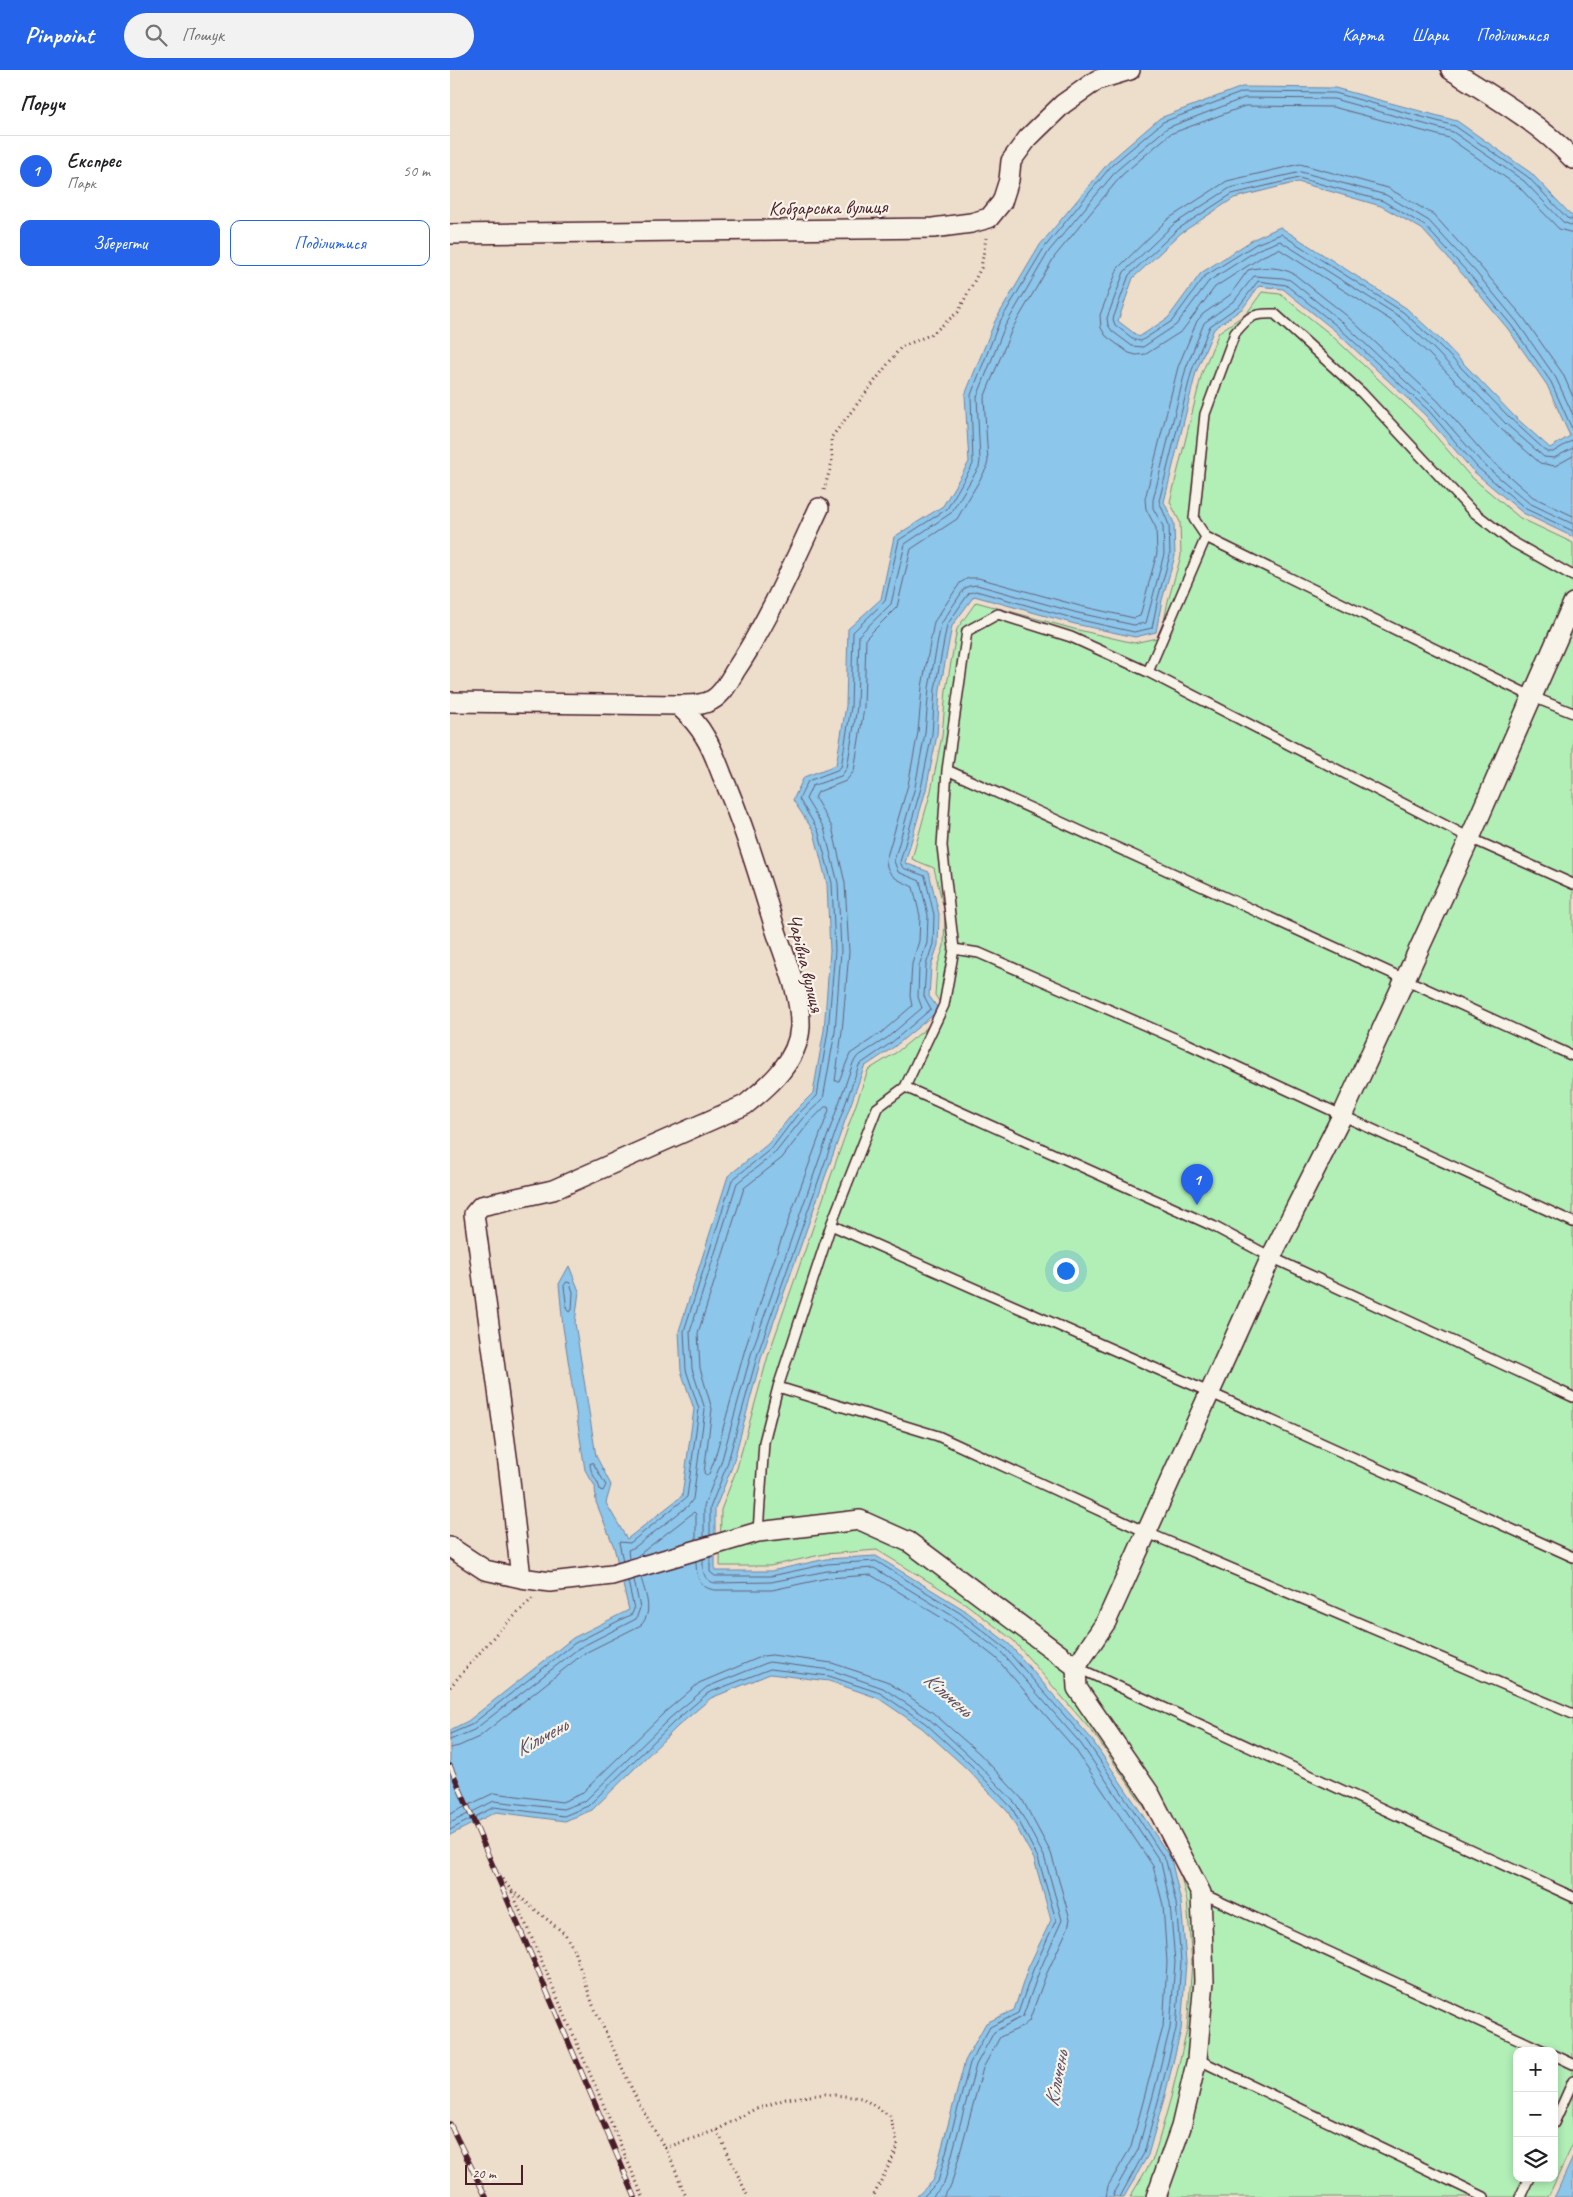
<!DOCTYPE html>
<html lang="uk">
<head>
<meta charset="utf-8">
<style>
  :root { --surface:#fff; --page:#f2f2f2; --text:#202124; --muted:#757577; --line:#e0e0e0; --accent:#2563eb }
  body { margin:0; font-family:Caveat,sans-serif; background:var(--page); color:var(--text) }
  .controls { position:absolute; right:15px; bottom:15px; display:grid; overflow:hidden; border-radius:10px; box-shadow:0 2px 8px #0003 }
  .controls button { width:45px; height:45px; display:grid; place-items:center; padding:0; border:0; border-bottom:1px solid var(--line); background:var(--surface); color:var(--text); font:25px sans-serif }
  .scale { position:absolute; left:15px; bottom:12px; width:58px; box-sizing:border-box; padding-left:5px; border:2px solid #4a1f2b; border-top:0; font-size:14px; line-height:18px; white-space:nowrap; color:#4a1f2b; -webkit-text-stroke:4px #f7f3e8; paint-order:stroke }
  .you { position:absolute; left:615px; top:1200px; width:18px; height:18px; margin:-12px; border:4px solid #fff; border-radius:50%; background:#1a73e8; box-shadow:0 0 0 8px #1a73e833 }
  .badge { display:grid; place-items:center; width:32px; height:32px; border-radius:50%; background:var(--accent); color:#fff; font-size:16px; font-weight:700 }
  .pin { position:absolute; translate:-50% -41px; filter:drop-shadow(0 1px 2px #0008) }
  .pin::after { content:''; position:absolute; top:26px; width:18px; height:15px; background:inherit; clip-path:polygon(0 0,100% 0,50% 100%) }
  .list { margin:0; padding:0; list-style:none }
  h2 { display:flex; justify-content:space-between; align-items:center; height:65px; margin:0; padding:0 20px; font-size:21px }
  h2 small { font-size:16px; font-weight:400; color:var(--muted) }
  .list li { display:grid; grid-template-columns:32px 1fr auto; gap:15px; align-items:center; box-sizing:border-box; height:70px; padding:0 20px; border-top:1px solid var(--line) }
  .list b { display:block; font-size:19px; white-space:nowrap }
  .list p { margin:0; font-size:16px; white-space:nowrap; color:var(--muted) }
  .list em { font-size:16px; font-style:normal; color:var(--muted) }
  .actions { display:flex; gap:10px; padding:15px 20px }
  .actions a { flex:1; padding:11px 0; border:1px solid var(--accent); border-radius:10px; text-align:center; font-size:18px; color:var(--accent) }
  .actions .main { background:var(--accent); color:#fff }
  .icon { flex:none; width:28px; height:28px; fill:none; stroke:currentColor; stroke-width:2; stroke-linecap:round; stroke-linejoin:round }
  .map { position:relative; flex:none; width:1123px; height:2127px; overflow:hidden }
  header { display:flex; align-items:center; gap:30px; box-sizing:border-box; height:70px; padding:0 25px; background:var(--accent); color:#fff }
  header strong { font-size:24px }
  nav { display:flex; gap:28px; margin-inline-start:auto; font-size:18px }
  .search { width:350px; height:45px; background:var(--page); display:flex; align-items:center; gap:12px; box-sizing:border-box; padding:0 18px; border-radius:28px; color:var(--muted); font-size:19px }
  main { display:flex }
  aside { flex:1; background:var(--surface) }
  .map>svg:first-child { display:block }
  .green { fill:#b1efb6; stroke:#7e8770; fill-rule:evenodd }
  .water { fill:#8cc6eb; stroke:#72839e; fill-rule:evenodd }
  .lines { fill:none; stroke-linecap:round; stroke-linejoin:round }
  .shore { stroke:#646278; stroke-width:1 }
  .service-casing { stroke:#4a1f2b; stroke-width:12 }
  .minor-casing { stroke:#4a1f2b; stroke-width:22 }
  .path { stroke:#4a1f2b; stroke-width:3; stroke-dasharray:1 4; stroke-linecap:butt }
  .service { stroke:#f7f3e8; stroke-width:9 }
  .minor { stroke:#f7f3e8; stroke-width:19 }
  .rail-casing { stroke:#4a1f2b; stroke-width:5.5 }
  .rail { stroke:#f7f3e8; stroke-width:4; stroke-dasharray:11; stroke-linecap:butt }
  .labels { text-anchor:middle; stroke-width:4.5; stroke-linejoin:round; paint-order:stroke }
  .street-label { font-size:20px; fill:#4a1f2b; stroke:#f7f3e8 }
  .water-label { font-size:21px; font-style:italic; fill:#5e5165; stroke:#f7f3e8 }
</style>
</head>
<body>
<header>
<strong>Pinpoint</strong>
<div class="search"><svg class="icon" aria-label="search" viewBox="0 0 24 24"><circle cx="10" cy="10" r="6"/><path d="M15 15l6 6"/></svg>Пошук</div>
<nav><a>Карта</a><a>Шари</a><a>Поділитися</a></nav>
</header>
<main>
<aside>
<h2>Поруч<small></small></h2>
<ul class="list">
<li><span class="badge">1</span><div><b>Експрес</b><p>Парк</p></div><em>50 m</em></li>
</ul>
<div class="actions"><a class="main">Зберегти</a><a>Поділитися</a></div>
</aside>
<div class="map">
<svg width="1123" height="2127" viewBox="0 0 1123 2127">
  <rect width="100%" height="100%" fill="#edddcb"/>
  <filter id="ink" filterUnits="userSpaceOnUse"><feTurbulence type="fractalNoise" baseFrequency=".02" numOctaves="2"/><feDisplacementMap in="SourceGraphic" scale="10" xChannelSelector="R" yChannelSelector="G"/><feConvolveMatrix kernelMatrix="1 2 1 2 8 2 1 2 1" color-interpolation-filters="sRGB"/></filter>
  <g filter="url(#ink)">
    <path class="green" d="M812,222l18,2 50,40 91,85 48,56 51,43 53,25v1601l-25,53h-418l24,-40 17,-60 16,-67 5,-68 -5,-61 -11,-45 -37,-57 -45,-65 -81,-94 -47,-36 -89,-54 -52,4 -55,12h-50l1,-56 16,-42 31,-112 100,-286 29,-18 49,-40 -11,-17 2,-28 7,-21 1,-33 -11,-45 -22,-9 19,-68 11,-55 4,-46 11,-61 19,-27 98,27 60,14 27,-6 7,-36 13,-45 -1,-34 -10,-20 32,-129 17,-41 28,-19zM1067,1981h37v127h-37z"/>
    <path class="water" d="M792,17l93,1 122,33 74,52 42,44v320l-50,-24 -50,-42 -48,-56 -91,-85 -51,-41 -24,-3 -16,22 -29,21 -18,43 -32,130 10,21 1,33 -13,44 -6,32 -21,5 -60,-13 -101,-28 -22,30 -12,63 -3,46 -11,55 -21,73 24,9 10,42 -1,31 -7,21 -2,30 10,14 -45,37 -30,20 -102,288 -30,112 -17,42v62h56l55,-12 50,-3 87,53 46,35 81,93 44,65 37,57 10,43 5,60 -5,68 -16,65 -17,60 -24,42h-208l17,-16 32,-120 21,-38 28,-13 14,-42 23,-48 -17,-61 -26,-47 -42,-44 -44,-40 -44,-30 -49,-17 -59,-7 -59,24 -33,28 -86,84 -27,11 -69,-9 -46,23v-105l18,-9 105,-83 56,-28 -15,-63 -18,-45 -1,-16 -10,-16 -22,-143 -4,-43 10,-18 10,25 -4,32 21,133 15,29 -5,18 21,36 55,-43 12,-87 -13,-38 -2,-40 49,-155 40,-32 26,-32 19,-19 11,-63 6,-79 -3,-67 -13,-52 -21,-32 11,-23 32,-12 10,-59 2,-77 33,-30 13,-62 49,-31 26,-44 -4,-67 30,-74 45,-76 69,-83 51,-44zM848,112l83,24 41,23 43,48 43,52 39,56 23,51 -20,12 -36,-32 -72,-75 -36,-33 -126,-81 -26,12 -53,34 -33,45 -29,19 -21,-16 15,-43 48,-45 53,-35z
      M1123,2087v40h-19l2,-3z"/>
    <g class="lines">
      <path class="shore" d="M1123,163l-14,-4 -40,-42 -70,-49 -116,-31 -88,-1 -75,28 -48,41 -67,81 -43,73 -28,69 4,63 -2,8 -29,50 -46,30 -14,58 -31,31 -2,70 -10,63 -8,10 -28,11 -3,6 17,29 13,56 4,69 -7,80 -7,49h4l11,-27 32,-22 30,-26 -2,-10 2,-32 7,-23 1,-25 -7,-29c-13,-7 -26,-9 -27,-27l22,-75 10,-53 4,-45 12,-65 26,-39 8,-5h10l102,28 54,12 6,-2 17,-63 -1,-25 -10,-19 -1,-10 33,-132 19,-46 6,-7 27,-19 18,-25c13,-4 34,-3 46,4l52,41 92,86 49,56 46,40 40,19
        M1123,327l-10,-23 -40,-57 -44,-52 -45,-50 -46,-27 -88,-24 -73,17 -59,38 -50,49 -18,47 1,13 5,8 23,17 7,2 10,-1 36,-23 33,-44 48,-31 16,-7 116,74 34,31 72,75 39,34 15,3 18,-10
        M1123,345l-17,-37 -39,-56 -43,-52 -45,-49 -43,-26 -85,-23 -71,16 -56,36 -50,48 -17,46 1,7 4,6 20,15 11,1 33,-22 33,-44 50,-32 21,-8 120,76 34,32 72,75 38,33 10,1 19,-10
        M1123,361l-22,-49 -39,-56 -43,-52 -44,-48 -42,-25 -84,-23 -67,16 -54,35 -49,46 -16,44 2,6 20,15 6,1 31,-20 33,-45 51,-32 25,-10 122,78 36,33 72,74 36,33h6l20,-12
        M375,1037h3l1,3 -50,136 -34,103 -31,112 -5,13 -3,1 -2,-2 8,-64 -12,-41 -2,-35 46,-145 38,-30 26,-34z
        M117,1212l3,1 3,9 -1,18 -3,2 -2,-2 -3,-24z
        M143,1393l13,22 -3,6 -3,-1c-1,-9 -10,-16 -10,-26z
        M260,1465v-27l17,-43 31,-112 101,-288 32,-22 40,-34 -7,-13 2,-31 7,-21 1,-29 -9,-39 -22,-8 -3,-6 21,-74 11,-54 3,-45 12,-64 22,-32 7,-2 100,28 58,13 18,-4 6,-30 12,-43 -1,-30 -10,-24 33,-131 18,-44 30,-21 18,-24 28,4 51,41 92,85 48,56 49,42 47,22
        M254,1467v-31l17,-43 31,-112 101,-288 4,-6 30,-19 35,-30 -4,-11 1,-31 8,-23 1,-28 -8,-34 -22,-9 -4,-11 21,-74 10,-54 4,-45 12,-64 23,-35 5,-3 8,-1 101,28 56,12 12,-2 18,-69 -1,-28 -10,-18v-8l33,-132 18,-45 31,-23 19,-24 29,2 7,2 51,41 92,86 49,56 47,40 44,21
        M186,1487l58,-45 2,2v25
        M260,1487v15l5,4h56l56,-12 49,-3 84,52 45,35 81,92 44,65 36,56 10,42 5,59 -5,67 -16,65 -16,59 -24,44
        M179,1489l-1,-9 7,-3 53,-41 5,-7 12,-90 -13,-40 -2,-37 47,-149 39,-31 26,-33 21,-20 12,-67 6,-81 -3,-68 -14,-55 -18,-29 6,-13 29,-10 6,-8 10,-61 2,-72 32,-31 14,-60 46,-31 28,-46 1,-6 -3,-64 28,-71 44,-75 68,-81 50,-42 77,-30 90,1 119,33 71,49 39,41 10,4
        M253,1489c0,11 -1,21 12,24l56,-1 56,-11 47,-3 82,50 45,34 80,92 44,64 36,55 9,41 5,58 -5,66 -16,64 -16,58 -23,40 -2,7
        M173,1491l-4,-19 11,1 57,-46 12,-88 -13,-39 -2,-39 48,-151 40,-32 25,-33 20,-19 11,-65 7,-80 -3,-68 -14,-53 -19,-31 9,-18 29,-11 4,-3 10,-60 2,-75 32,-31 14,-61 48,-31 26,-45 -2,-69 28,-72 45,-75 68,-83 51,-43 80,-30 92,1 120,33 73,51 39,41 6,2
        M246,1491c0,15 3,27 19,29h57l56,-12 43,-3 81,49 44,34 79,91 78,117 10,39 4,57 -4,65 -32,120 -23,39 -2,11
        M0,1664l21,-9 104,-82 57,-29 2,-5 -6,-28
        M0,1670l24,-10 105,-82 57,-29 4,-11 -6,-28
        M0,1678l9,-2 20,-9 104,-83 58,-29c13,-14 4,-32 0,-47
        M0,1744l44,-21 68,9 19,-8 84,-82 34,-29 64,-27 9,-1 60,8 54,18 46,31 48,42 42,45 29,54 19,66 -2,9 -22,47 -17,46 -7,6 -22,10 -17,31 -32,118 -8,11
        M0,1753l44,-22 69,8 22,-8 85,-83 37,-31 62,-25 62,8 52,18 45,30 46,42 42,44 28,52 18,64 -23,52 -16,44 -29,16 -18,33 -32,119 -12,13
        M0,1760l44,-23 70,9 24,-10 86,-84 34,-29 62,-24 59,7 51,17 45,30 45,41 42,44 26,50 18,62 -23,50 -15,43 -28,14 -20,36 -32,119 -15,15"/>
      <g class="service-casing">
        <path id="service" d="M756,467l327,160 40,16
          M698,602l58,-135 -12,-18 11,-105 30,-81c14,-17 18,-20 40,-19l87,79 109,117 40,31 62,35
          M497,700l626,286
          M504,879l25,4 209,91 385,178
          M455,1017l308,139 58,31 302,140
          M381,1155l380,168 362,164
          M328,1317l160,49 210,97 425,181
          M308,1462l6,-90 14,-55 53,-162 46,-117 28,-21 39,-82 10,-56 -12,-103 5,-76 20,-139 31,-17 73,23 77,35 322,166 103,46
          M626,1597l497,230
          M751,1823l343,158
          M1104,1985l19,9
          M747,1989l287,138
          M1104,2053l19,-42
          M1070,2127l9,-19"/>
      </g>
      <g class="minor-casing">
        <path id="minor" d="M1001,0c43,27 87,52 122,89
          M0,164l483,-6 38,-5 18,-5 13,-16 7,-22 2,-19 17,-23 35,-34 34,-24 33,-10
          M0,632l228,3c11,0 24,1 34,-5 11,-6 17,-19 23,-29 34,-51 58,-107 84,-163
          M0,1477l35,23 36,8 29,4 62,-7 146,-43 102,-12 49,22 167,125
          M71,1508l-12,-107 -35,-257 7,-8 72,-16 192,-85c24,-19 53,-44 55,-78 1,-33 -15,-68 -25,-99 -16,-52 -31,-103 -53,-153 -5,-13 -10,-27 -17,-38 -7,-13 -16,-22 -27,-32
          M706,2127l25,-70 16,-68 7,-78 -3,-88 -51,-99 -73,-106 -1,-21 30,-45 165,-365 71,-141 128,-278 103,-235"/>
      </g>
      <path class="path" d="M374,420l8,-28 -1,-24 70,-91 31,-13 26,-22 23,-44 5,-30
        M0,1617l46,-53 37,-36
        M0,1696l43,102 18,22 54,44 8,14 20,57 45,97 32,55 16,40
        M62,1822l131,305
        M267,2060l31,67
        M215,2078l52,-18 36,-20 33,-11 39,-5 37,4 28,18 8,31 -25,50"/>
      <use href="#service" class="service"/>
      <use href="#minor" class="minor"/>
      <g class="rail-casing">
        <path id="rail" d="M0,1696l185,431
          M0,2054l36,73"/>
      </g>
      <use href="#rail" class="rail"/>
    </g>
  </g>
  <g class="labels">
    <g class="street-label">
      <text transform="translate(378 137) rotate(-1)" y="7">Кобзарська вулиця</text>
      <text transform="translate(356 893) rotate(76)" y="7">Чарівна вулиця</text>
    </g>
    <g class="water-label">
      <text transform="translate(498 1624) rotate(41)" y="7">Кільчень</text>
      <text transform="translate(91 1667) rotate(-29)" y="7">Кільчень</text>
      <text transform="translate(606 2009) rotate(-79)" y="7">Кільчень</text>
    </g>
  </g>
</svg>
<div class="controls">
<button>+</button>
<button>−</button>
<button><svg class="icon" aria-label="layers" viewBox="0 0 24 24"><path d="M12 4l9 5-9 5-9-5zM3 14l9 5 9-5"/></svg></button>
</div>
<div class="scale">20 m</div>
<div class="you"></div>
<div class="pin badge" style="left:747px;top:1135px">1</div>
</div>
</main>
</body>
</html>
